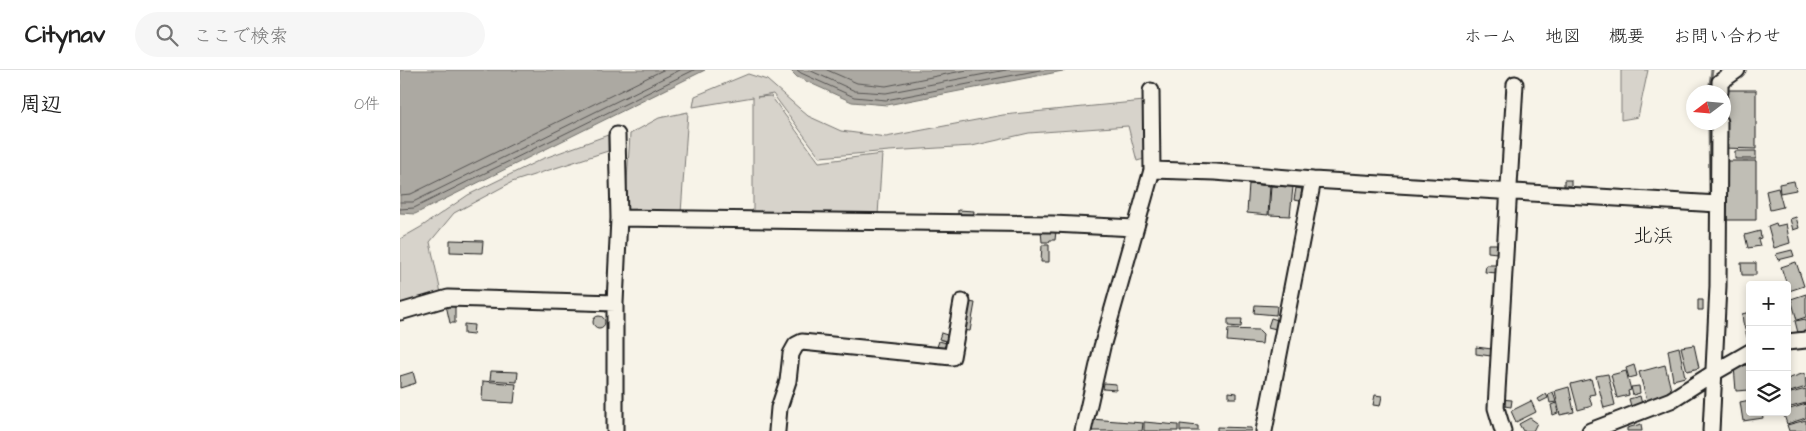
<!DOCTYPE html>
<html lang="ja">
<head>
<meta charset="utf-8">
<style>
  :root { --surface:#fff; --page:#f6f6f6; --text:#222; --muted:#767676; --line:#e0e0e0 }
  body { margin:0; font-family:"Architects Daughter","Klee One",sans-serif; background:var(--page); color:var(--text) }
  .controls { position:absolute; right:15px; bottom:15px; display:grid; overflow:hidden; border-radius:5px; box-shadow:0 2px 8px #0003 }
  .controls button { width:45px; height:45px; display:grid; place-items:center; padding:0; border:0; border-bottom:1px solid var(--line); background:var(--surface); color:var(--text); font:25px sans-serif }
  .compass { position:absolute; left:1286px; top:15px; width:45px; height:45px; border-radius:50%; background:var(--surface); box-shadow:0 2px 8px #0003; rotate:254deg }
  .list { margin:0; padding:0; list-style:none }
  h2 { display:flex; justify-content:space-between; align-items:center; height:65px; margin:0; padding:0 20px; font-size:21px }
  h2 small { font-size:16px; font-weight:400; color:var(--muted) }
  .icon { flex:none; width:28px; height:28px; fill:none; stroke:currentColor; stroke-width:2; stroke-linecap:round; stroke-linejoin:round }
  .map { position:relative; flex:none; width:1406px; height:361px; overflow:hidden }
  header { display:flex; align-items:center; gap:30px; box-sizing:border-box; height:70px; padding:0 25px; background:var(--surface); border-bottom:1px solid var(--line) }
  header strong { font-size:24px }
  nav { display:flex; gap:28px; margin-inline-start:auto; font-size:18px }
  .search { width:350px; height:45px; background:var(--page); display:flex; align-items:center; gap:12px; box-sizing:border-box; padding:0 18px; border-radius:28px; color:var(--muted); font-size:19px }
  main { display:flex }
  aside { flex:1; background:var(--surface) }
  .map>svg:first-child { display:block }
  .green { fill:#d7d3cb; stroke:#7a7874 }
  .water { fill:#aca9a2; stroke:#72716c }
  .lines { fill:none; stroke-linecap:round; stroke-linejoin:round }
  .shore { stroke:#565452; stroke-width:1 }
  .stream { stroke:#72716c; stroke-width:3 }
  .building { fill:#c0beb5; stroke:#1c1c1c }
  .minor-casing { stroke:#1c1c1c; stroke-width:19 }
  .minor { stroke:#f7f3e8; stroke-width:15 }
  .labels { text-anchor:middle; stroke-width:5; stroke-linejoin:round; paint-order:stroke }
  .quarter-label { font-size:20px; fill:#1c1c1c; stroke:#f7f3e8 }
</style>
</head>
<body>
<header>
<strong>Citynav</strong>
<div class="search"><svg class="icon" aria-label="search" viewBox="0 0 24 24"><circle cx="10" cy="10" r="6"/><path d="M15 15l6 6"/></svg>ここで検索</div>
<nav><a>ホーム</a><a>地図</a><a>概要</a><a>お問い合わせ</a></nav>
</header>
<main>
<aside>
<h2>周辺<small>0件</small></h2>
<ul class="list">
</ul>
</aside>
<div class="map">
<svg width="1406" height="361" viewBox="0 0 1406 361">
  <rect width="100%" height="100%" fill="#f7f3e8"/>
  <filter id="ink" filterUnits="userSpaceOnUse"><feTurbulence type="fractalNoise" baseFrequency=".02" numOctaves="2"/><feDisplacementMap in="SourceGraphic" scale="10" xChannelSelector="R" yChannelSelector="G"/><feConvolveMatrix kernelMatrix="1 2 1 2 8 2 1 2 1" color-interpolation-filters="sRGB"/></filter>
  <g filter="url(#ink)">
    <path class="green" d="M1221,0h27l-10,47 -17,3z
      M348,4l19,6 41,36 33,15 45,6 117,-22 141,-14v58l-7,2 -9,-35 -99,7 -57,13 -83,5 -69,6 -47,-63 -16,3 14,-1 48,66 63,-8 -4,61 -125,-3v-115l-60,10 2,-11z
      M288,42l-7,101 -56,-1 5,-78 29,-16z
      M208,65v16l-96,31 -58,31 -24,29 11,51 -41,11v-65l21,-12 47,-32 74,-36z"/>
    <path class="water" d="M0,0h305l-290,144 -15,-1z
      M390,0h278l-181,35 -35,-3 -55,-25z"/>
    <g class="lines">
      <path class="shore" d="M397,0l4,3 53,24 32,3 154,-30
        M409,0l46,21 31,2 120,-23
        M427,0l30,13 29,3 81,-16
        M0,125l11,-1 252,-124
        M0,132h13l267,-132
        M0,139l14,-1 280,-138"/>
      <path class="stream" d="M1309,22l3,-22
        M1309,52l1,76"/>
    </g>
    <path class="building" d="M1324,20h32v59l-33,-1z
      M1335,81h21v8h-21z
      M1323,91h33v59h-33z
      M1164,110h7v6h-7z
      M1394,111l2,9 -16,3 -1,-9z
      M849,114l21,2 -2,29 -21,-2z
      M871,116l22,1 -3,29 -21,-1z
      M896,118l6,1 -2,12 -6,-1z
      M1378,118l5,19 -13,3 -4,-19z
      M558,140l16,1 -1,8 -15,-1z
      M1396,147l3,11 -6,2 -3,-11z
      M1376,153l1,3 9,-2 4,19 -16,5 -6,-22z
      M641,161h15l-1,9h-5l-1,2h-7z
      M1360,161l1,7 -3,1 2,7 -12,2 -3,-13z
      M50,170l33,1 -1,12 -32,-1z
      M1088,174h9v9l-9,-1z
      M642,175h7v17h-8z
      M1392,180l2,6 -16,4 -2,-6z
      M1396,192l8,24 -15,5 -8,-24z
      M1341,193h15v12h-14z
      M1086,195h12l-1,8 -12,-1z
      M1406,224v23l-9,3 -6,-21z
      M1298,230h5v10h-5z
      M564,231l11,2 -5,28 -11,-1z
      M46,235h9v18h-5z
      M855,235l22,1 -1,9 -22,-2z
      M1350,242v32h-1l-6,-22 -1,-8z
      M193 252a6 6 0 1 1 12 0a6 6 0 1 1-12 0Z
      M871,248l7,2 -2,9 -8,-2z
      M828,249h14l-1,8 -13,-1z
      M1406,249v15l-8,-1 -3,-12z
      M64,254l10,1 -1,10 -9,-1z
      M828,259l31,1 4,4 -1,10 -35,-3z
      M541,263l6,2 -1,6 -7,-2z
      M539,271l7,2 -2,6 -7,-2z
      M1294,275l5,23 -12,3 -6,-24z
      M1076,277l16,2 -1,7 -15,-2z
      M1279,277l6,30 -12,3 -5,-30z
      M1234,295l3,11 -8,2 -3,-10z
      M1265,295l7,29 -24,10 -9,-32z
      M1350,295v25l-14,1 -2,-25z
      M91,301l27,1 -1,10 -27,-2z
      M1226,301l5,19 -3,1 1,4 -12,3 -6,-23z
      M13,302l3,11 -16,5v-12z
      M1405,303l1,14 -19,6v-14z
      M1208,304l7,31 -11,3 -8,-32z
      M1191,309l4,15 -6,1 3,11 -14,4 -7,-26z
      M83,311l33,3 -2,19 -32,-2z
      M704,313l12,1v6l-13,-1z
      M1239,316l1,7 -7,2 -2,-8z
      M1169,317l5,25 -14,3 -5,-24z
      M1406,319v14l-19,5v-14z
      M829,322l8,1v5h-8z
      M1153,322l3,10 -6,1 -2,-9z
      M1146,324l2,4 -8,4 -2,-3z
      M975,325l7,1 -2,10 -7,-1z
      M1240,326l2,8 -11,2 -2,-7z
      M1099,329l13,1 -1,7 -13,-2z
      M1350,330v12h12l1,6 -20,3 -3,-19z
      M1131,331l5,11 -20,10 -5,-11z
      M1156,333l2,10 -5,2 -2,-10z
      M1406,334v14l-19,6 -4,-12h4v-2z
      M1130,348l7,5 -4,8h-10l-4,-7z
      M691,349l52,4 -1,8h-51z
      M1406,350v11h-17l-2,-6z
      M744,352l34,3v6h-34z
      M780,354l18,2v5h-18z
      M1241,354l1,7h-15v-3z
      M817,357l34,1v3h-34z"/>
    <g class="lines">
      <g class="minor-casing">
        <path id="minor" d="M1320,22v-10l17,-12
          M752,100l63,2 98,8 405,24
          M219,148l434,6 82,4
          M0,242l48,-14 167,5
          M1387,272l19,-2
          M215,361v-128l4,-85 -2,-83
          M377,361l2,-23 9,-27 3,-27 5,-9 6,-3 150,15 10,-55
          M683,361l19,-84 50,-177 -1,-79
          M864,361l49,-251
          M1103,361l-7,-23 19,-324
          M1190,361l81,-31 44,-28 35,-20
          M1311,361l7,-145 1,-164"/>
      </g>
      <use href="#minor" class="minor"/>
    </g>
  </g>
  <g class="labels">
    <g class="quarter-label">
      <text x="1253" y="172">北浜</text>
    </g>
  </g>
</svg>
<div class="controls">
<button>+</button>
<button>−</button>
<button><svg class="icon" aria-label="layers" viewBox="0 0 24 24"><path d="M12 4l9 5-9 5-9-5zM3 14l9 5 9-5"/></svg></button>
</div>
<svg class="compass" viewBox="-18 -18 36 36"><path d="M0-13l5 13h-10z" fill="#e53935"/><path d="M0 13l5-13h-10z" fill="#767676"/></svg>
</div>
</main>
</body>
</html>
